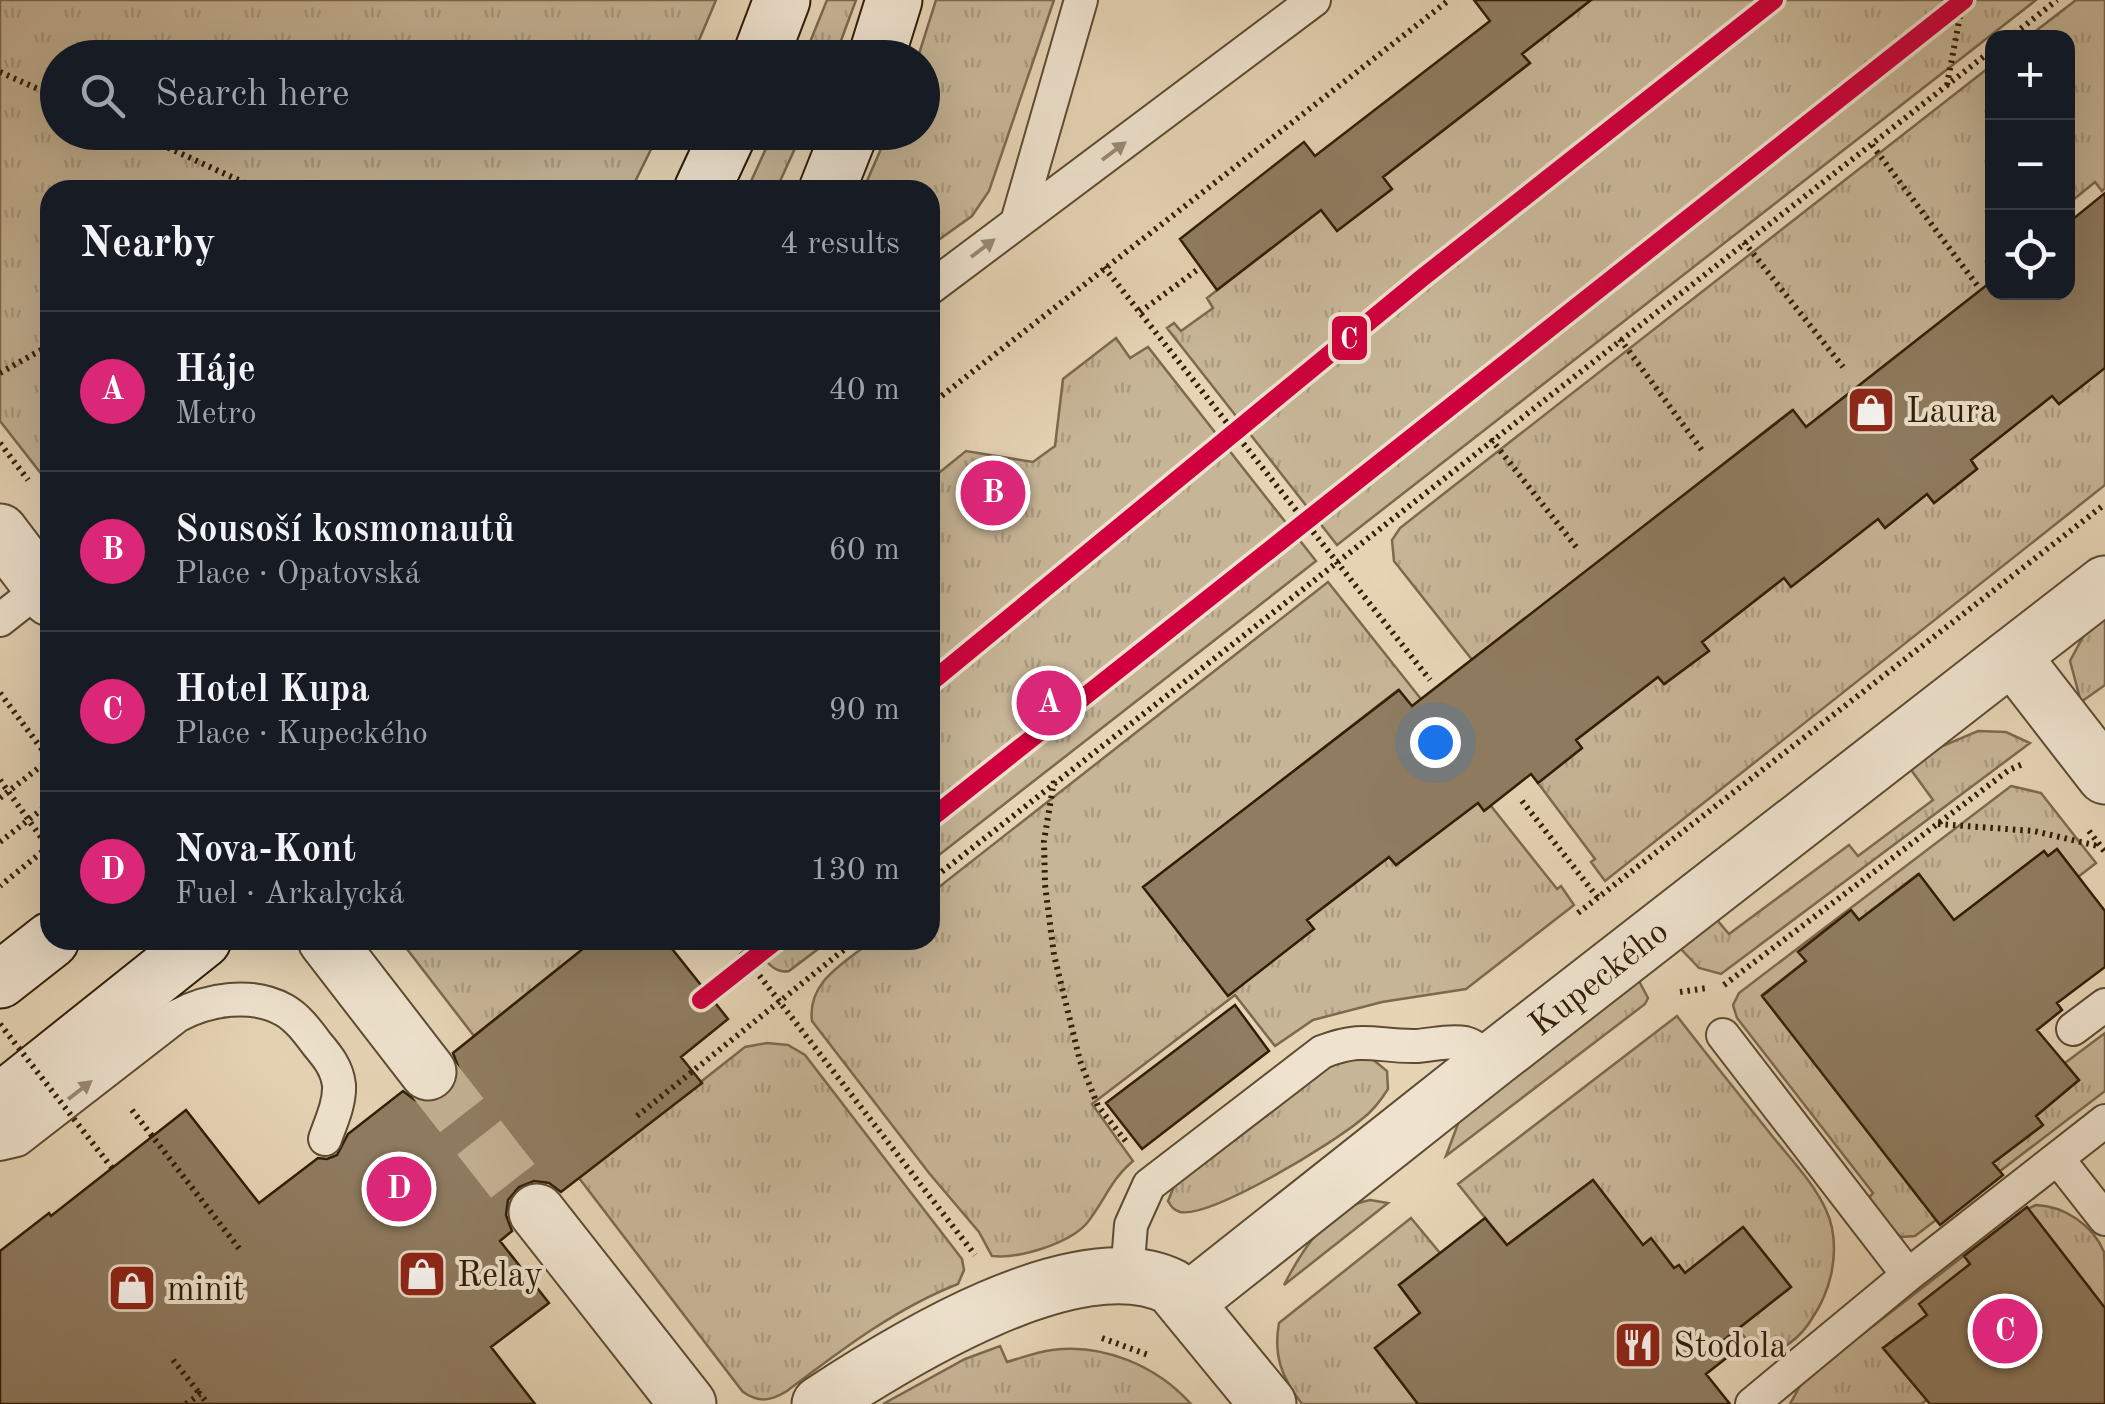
<!DOCTYPE html>
<html lang="en">
<head>
<meta charset="utf-8">
<style>
  :root { --surface:#171b24; --page:#242831; --text:#f1f3f6; --muted:#9ea1a6; --line:#363941; --accent:#db2777 }
  body { margin:0; font-family:"Old Standard TT",serif; background:var(--page); color:var(--text) }
  .controls { position:absolute; right:30px; top:30px; display:grid; overflow:hidden; border-radius:20px; box-shadow:0 10px 40px #0002 }
  .controls button { width:90px; height:90px; display:grid; place-items:center; padding:0; border:0; border-bottom:2px solid var(--line); background:var(--surface); color:var(--text); font:50px sans-serif }
  .you { position:absolute; left:1435px; top:742px; width:35px; height:35px; margin:-25px; border:8px solid #fff; border-radius:50%; background:#1a73e8; box-shadow:0 0 0 15px #1a73e833 }
  .badge { display:grid; place-items:center; width:65px; height:65px; border-radius:50%; background:var(--accent); color:#fff; font-size:32px; font-weight:700 }
  .pin { position:absolute; translate:-50% -50%; border:5px solid #fff; box-shadow:0 2px 10px #0006 }
  .list { margin:0; padding:0; list-style:none }
  h2 { display:flex; justify-content:space-between; align-items:center; height:130px; margin:0; padding:0 40px; font-size:42px }
  h2 small { font-size:32px; font-weight:400; color:var(--muted) }
  .list li { display:grid; grid-template-columns:65px 1fr auto; gap:30px; align-items:center; box-sizing:border-box; height:160px; padding:0 40px; border-top:2px solid var(--line) }
  .list b { display:block; font-size:38px; white-space:nowrap }
  .list p { margin:0; font-size:32px; white-space:nowrap; color:var(--muted) }
  .list em { font-size:32px; font-style:normal; color:var(--muted) }
  .icon { flex:none; width:55px; height:55px; fill:none; stroke:currentColor; stroke-width:2; stroke-linecap:round; stroke-linejoin:round }
  .map { position:relative; flex:none; width:2105px; height:1404px; overflow:hidden }
  .search { position:absolute; background:var(--surface); box-shadow:0 10px 40px #0002; left:40px; top:40px; width:900px; height:110px; display:flex; align-items:center; gap:25px; box-sizing:border-box; padding:0 35px; border-radius:55px; color:var(--muted); font-size:38px }
  .panel { position:absolute; background:var(--surface); box-shadow:0 10px 40px #0002; left:40px; top:180px; width:900px; height:770px; border-radius:30px }
  .map>svg:first-child { display:block }
  .grass { fill:url(#grass-tufts); stroke:#7c694e; stroke-width:2.5 }
  .building { fill:#8f7c61; stroke:#311d06; stroke-width:2.5 }
  .lines { fill:none; stroke-linecap:round; stroke-linejoin:round }
  .minor-tunnel { stroke:#c2af92; stroke-width:55; stroke-dasharray:55 28; stroke-linecap:butt }
  .service-casing { stroke:#5e4b32; stroke-width:36 }
  .minor-casing { stroke:#5e4b32; stroke-width:59 }
  .secondary-casing { stroke:#311d06; stroke-width:59 }
  .path { stroke:#311d06; stroke-width:6; stroke-dasharray:2.5 5; stroke-linecap:butt }
  .service { stroke:#efe3cf; stroke-width:32 }
  .minor { stroke:#efe3cf; stroke-width:55 }
  .secondary { stroke:#efe3cf; stroke-width:55 }
  .path-bridge { stroke:#311d06; stroke-width:6; stroke-dasharray:2.5 5; stroke-linecap:butt }
  .metro-1-casing { stroke:#efe3cf; stroke-width:25 }
  .metro-1 { stroke:#cf003d; stroke-width:18 }
  .oneway { fill:#9a8a75 }
  .labels { text-anchor:middle; stroke-width:8; stroke-linejoin:round; paint-order:stroke }
  .poi-label { font-size:35px; fill:#311d06; stroke:#efe3cf; text-anchor:start }
  .street-label { font-size:35px; fill:#311d06; stroke:#efe3cf }
  .line-badge { stroke:#efe3cf; stroke-width:4 }
  .badge-label { font-size:28px; text-anchor:middle; font-weight:bold; fill:#fff }
</style>
</head>
<body>
<div class="map">
<svg width="2105" height="1404" viewBox="0 0 2105 1404">
  <defs>
    <pattern id="grass-tufts" width="24" height="20" patternUnits="userSpaceOnUse" patternTransform="scale(2.5)"><rect width="24" height="20" fill="#c7b597"/><path d="M3 7l-1-3M5 7V3M7 7l1-3M15 17l-1-3M17 17v-4M19 17l1-3" fill="none" stroke="#ab9b81"/></pattern>
  </defs>
  <rect width="100%" height="100%" fill="#e6d4b5"/>
  <filter id="stains"><feTurbulence type="fractalNoise" baseFrequency=".002" numOctaves="4"/><feColorMatrix values="0 0 0 0 .2 0 0 0 0 .09 0 0 0 0 .02 0 0 0 .5 -.17"/></filter>
  <radialGradient id="worn" r=".72"><stop offset=".6" stop-color="#630" stop-opacity="0"/><stop offset="1" stop-color="#630" stop-opacity=".3"/></radialGradient>
  <path class="grass" d="M0,0h716l-24,57 -634,1v74l601,1 -28,57h-581v295l-50,-64z
    M827,0h29l-21,57h-31z
    M936,0h118l-65,191 -17,25 -42,30v-56h-67l25,-57 34,-1v-74l-4,-1z
    M1591,0h445l-699,545 -170,-217 7,-5 7,8 32,-23 -6,-10 114,-88 16,20 54,-40 -8,-13 146,-113 -7,-10z
    M2076,0h29v188l-3,3 -7,-9 -27,22v-166l-40,-1z
    M1992,65v216l-186,146 -14,-17 -319,251 -79,-100 -2,-21 8,-12z
    M773,133h29l-26,57h-29z
    M1116,338l14,20 18,-11 168,214 -386,301v-382l36,-29 67,11 22,-16 8,-67z
    M2105,355v130l-500,396 -14,-19 4,-3 -57,-76 43,-34 -5,-9 82,-63 7,7 43,-33 -6,-9 169,-132 14,18 42,-34 7,9 43,-34 -6,-9 81,-64 7,8z
    M1328,582l93,117 -9,8 -14,-17 -254,197 126,76 43,-34 -6,-9 82,-63 7,8 43,-33 37,-42 9,20 6,-4 66,83 4,-3 13,19 -108,84 -84,13 -69,18 -38,26 -40,-51 -143,109 41,57c-22,18 -29,41 -46,62 -18,21 -69,36 -95,33l-13,-24 -50,-59 -117,-152c-5,-40 33,-58 61,-81h57v-46z
    M2105,619v66l-24,17 -11,-41 15,-28z
    M1978,731l28,1 24,11 -309,231 -22,-6 -18,-19 36,-29 12,14 120,-89 9,11 75,-56 -24,-33 24,-17z
    M2011,786l30,7 55,70 -18,14 -21,-28 -9,7 -4,-5 -86,75 -40,-52 -59,46 -8,-10 -52,41 7,10 -44,34 160,207 91,-55 29,-21 -6,-10 43,-36 -14,-17 40,-30v58l-190,145 -14,1 -15,-13 -19,-24 6,-7 -136,-175 -4,-13 6,-12z
    M400,940h194l-120,96z
    M751,940h79l-41,31c-18,4 -28,-18 -38,-31z
    M1639,981l9,17 -3,6 -199,152 13,-35z
    M1677,1016c30,39 61,77 92,116 21,27 56,61 63,96 6,31 -2,63 -19,89 -12,20 -31,37 -55,36l-20,-24 53,-42 -47,-59 -59,45 -11,-5 -23,-29 -8,6 -50,-65 -86,65 -49,-61z
    M767,1043l21,2 17,10 157,204 2,11 -6,14c-62,24 -118,67 -171,107 -16,10 -28,12 -44,1l-164,-214 166,-131z
    M1349,1058h22l16,13 1,18c-7,11 -15,22 -26,30 -27,23 -150,99 -182,93 -7,-2 -9,-6 -12,-11l7,-17 156,-119z
    M1370,1200l18,3 -104,82c18,-35 44,-77 86,-85z
    M2036,1205c28,1 57,20 68,47 1,14 1,41 1,56l-178,7 -44,33 44,52 -6,4h-131l11,-20 14,-13 204,-158z
    M1411,1218l29,35 -41,32 21,28 -45,35 43,56h-116c-20,-26 -29,-48 -23,-81z
    M1000,1346l7,16c14,-4 30,-10 45,-12 51,-7 105,16 139,54h-308l82,-45z"/>
  <path class="building" d="M1474,0h117l-69,54 8,9 -147,114 9,12 -55,42 -16,-21 -104,80 -37,-51 124,-97 11,14 175,-135z
    M2105,193v175l-46,36 -7,-8 -81,64 6,9 -43,34 -7,-9 -42,34 -7,-9 -87,68 -7,-9 -82,64 7,9 -45,33 -6,-7 -82,63 6,8 -44,35 -7,-9 -47,37 -6,-8 -82,62 -7,-8 -82,63 7,9 -86,67 -85,-109 256,-197 13,16 381,-296 13,17 186,-146v11h76v-69z
    M2057,849l48,62v56l-48,36 5,7 -25,20 42,50 -43,36 7,9 -50,38 10,12 -63,50 -178,-229 44,-35 -8,-9 53,-42 8,10 60,-46 35,46 90,-69 4,5z
    M594,940h71l63,79 -47,38 21,26 -141,109 -12,-9 -15,-2 -15,6 -11,13 -2,15 6,16 -12,10 49,62 -58,44 44,57h-535v-153l49,-38 2,3 135,-106 73,93 59,-45 9,1 10,-4 11,-21 55,-43 12,9 16,3 17,-7 8,-11 3,-16 -6,-16z
    M1235,1005l34,46 -127,98 -36,-46z
    M1593,1180l50,65 8,-7 23,30 5,-3 6,8 58,-46 48,60 -71,56 9,13 -23,18 24,30h-312l-43,-56 45,-35 -21,-28 86,-67 22,27z
    M2027,1207l78,101v96h-175l-47,-56 44,-33 -8,-11 51,-40 -6,-8z"/>
  <g class="lines">
    <path class="minor-tunnel" d="M428,1072l109,140"/>
    <g class="service-casing">
      <path id="service" d="M1017,222l64,-222
        M930,288l384,-288
        M0,620l42,-33
        M2073,1029l32,-24
        M1723,1035l185,240
        M0,1144l17,-4 160,-124c31,-17 75,-24 107,-6 14,8 24,22 33,34 11,13 20,24 22,41 1,18 -8,37 -14,54
        M2058,1159l47,60
        M1127,1275l4,-50 18,-40 173,-133c43,-17 54,-5 95,-6 15,-1 32,-6 48,-3 11,3 17,10 25,19
        M1752,1404l156,-129 197,-154"/>
    </g>
    <g class="minor-casing">
      <path id="minor" d="M0,532l50,66
        M2105,584l-93,72 93,120
        M326,940l102,132
        M537,1212l151,192
        M1187,1302l303,-240 522,-406
        M820,1404c79,-52 258,-164 352,-117l96,117"/>
    </g>
    <g class="secondary-casing">
      <path id="secondary" d="M760,58l22,-58
        M876,58l18,-58
        M702,190l27,-58
        M827,190l23,-58
        M0,980l51,-40
        M0,1102l203,-162"/>
    </g>
    <path class="path" d="M2009,38l48,-38
      M0,72l58,26
      M1947,85l16,-85
      M134,132l126,58
      M1872,145l105,140
      M1744,242l99,125
      M1104,267l326,413
      M1140,312l57,-42
      M1620,339l84,114
      M0,373l50,-28
      M930,405l519,-405
      M1491,439l86,109
      M0,443l28,37
      M0,780l48,67 -48,39
      M1054,781l-10,60 1,44 9,70 26,106 18,45 30,38
      M0,798l50,-39
      M1522,801l76,97
      M1938,824l96,7 64,15
      M2089,831l16,21
      M930,881l1062,-831
      M1578,913l527,-409
      M732,940l243,315
      M1724,985l285,-215 14,-6
      M1680,992l27,-4
      M132,1110l109,141
      M637,1116l219,-176
      M1102,1338l49,18
      M173,1360l27,34
      M186,1404l14,-10 8,10"/>
    <use href="#service" class="service"/>
    <use href="#minor" class="minor"/>
    <use href="#secondary" class="secondary"/>
    <path class="path-bridge" d="M0,693l50,67
      M0,842l50,-39
      M0,1024l112,144"/>
    <g class="metro-1-casing">
      <path id="metro-1" d="M930,683l492,-405 352,-278
        M930,819l1034,-819
        M701,1000l76,-60"/>
    </g>
    <use href="#metro-1" class="metro-1"/>
  </g>
  <defs><path id="oneway-solid" d="M-6-.8H1V-3.2L6.5 0L1 3.2V.8H-6Z" transform="scale(2.5)"/></defs>
  <g class="oneway">
    <use href="#oneway-solid" transform="translate(1114 151) rotate(-37)"/>
    <use href="#oneway-solid" transform="translate(983 248) rotate(-37)"/>
    <use href="#oneway-solid" transform="translate(80 1090) rotate(-38)"/>
  </g>
  <defs>
    <g id="shop-square" transform="scale(2.5)"><rect x="-9" y="-9" width="18" height="18" rx="4" fill="#8f2418" stroke="#efe3cf"/><path d="M-5-2.5h2.3a2.7 3.5 0 0 1 5.4 0H5L5.5 6h-11ZM-1.5-2.5h3a1.5 2.3 0 0 0-3 0Z" fill="#fff"/></g>
    <g id="restaurant-square" transform="scale(2.5)"><rect x="-9" y="-9" width="18" height="18" rx="4" fill="#8f2418" stroke="#efe3cf"/><path d="M-5-6h1v4h1v-4h1v4h1v-4h1v5L-1.5 .5V6h-2V.5L-5-1ZM5-6V6H3V1.5H1.5Q1.5-4 5-6Z" fill="#fff"/></g>
  </defs>
  <g fill-rule="evenodd">
    <use href="#shop-square" x="1871" y="410"/>
    <use href="#shop-square" x="422" y="1274"/>
    <use href="#shop-square" x="132" y="1288"/>
    <use href="#restaurant-square" x="1638" y="1345"/>
  </g>
  <g class="labels">
    <g class="poi-label">
      <text x="1906" y="422">Laura</text>
      <text x="457" y="1286">Relay</text>
      <text x="167" y="1300">minit</text>
      <text x="1673" y="1357">Stodola</text>
    </g>
    <g class="street-label">
      <text transform="translate(1598 977) rotate(-38)" y="12">Kupeckého</text>
    </g>
  </g>
  <rect class="line-badge" x="1330" y="314" width="39" height="48" rx="10" fill="#cf003d"/>
  <g class="badge-label">
    <text x="1349" y="348">C</text>
  </g>
  <rect width="100%" height="100%" filter="url(#stains)"/>
  <rect width="100%" height="100%" fill="url(#worn)"/>
</svg>
<div class="controls">
<button>+</button>
<button>−</button>
<button><svg class="icon" aria-label="locate" viewBox="0 0 24 24"><circle cx="12" cy="12" r="6"/><path d="M12 2v4M12 18v4M2 12h4M18 12h4"/></svg></button>
</div>
<div class="you"></div>
<div class="pin badge" style="left:1049px;top:703px">A</div>
<div class="pin badge" style="left:993px;top:493px">B</div>
<div class="pin badge" style="left:2005px;top:1331px">C</div>
<div class="pin badge" style="left:399px;top:1189px">D</div>
<div class="search"><svg class="icon" aria-label="search" viewBox="0 0 24 24"><circle cx="10" cy="10" r="6"/><path d="M15 15l6 6"/></svg>Search here</div>
<section class="panel">
<h2>Nearby<small>4 results</small></h2>
<ul class="list">
<li><span class="badge">A</span><div><b>Háje</b><p>Metro</p></div><em>40 m</em></li>
<li><span class="badge">B</span><div><b>Sousoší kosmonautů</b><p>Place · Opatovská</p></div><em>60 m</em></li>
<li><span class="badge">C</span><div><b>Hotel Kupa</b><p>Place · Kupeckého</p></div><em>90 m</em></li>
<li><span class="badge">D</span><div><b>Nova-Kont</b><p>Fuel · Arkalycká</p></div><em>130 m</em></li>
</ul>
</section>
</div>
</body>
</html>
